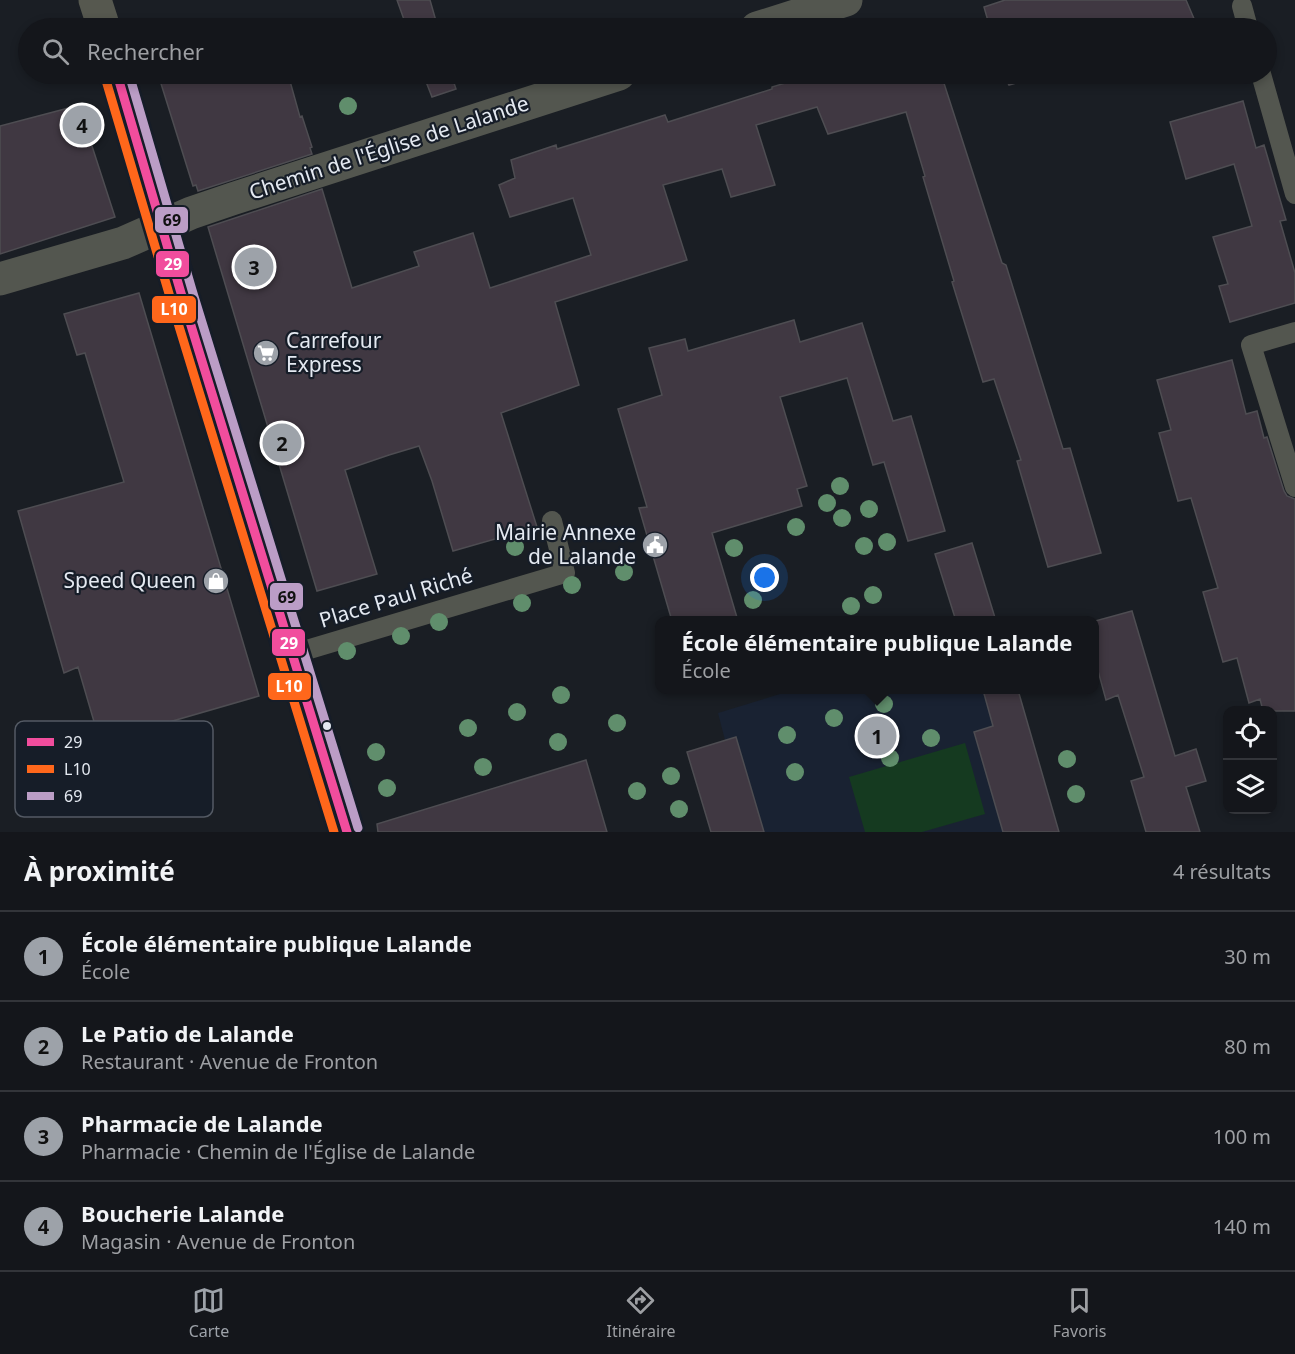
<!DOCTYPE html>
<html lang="fr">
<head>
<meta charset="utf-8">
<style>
  :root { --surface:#14161b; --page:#1d1f24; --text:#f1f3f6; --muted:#9d9fa3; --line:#33353a; --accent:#9da2a9 }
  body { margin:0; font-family:"Noto Sans",sans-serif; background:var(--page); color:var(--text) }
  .controls { position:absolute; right:18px; bottom:18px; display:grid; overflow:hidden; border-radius:12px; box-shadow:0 3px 9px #0003 }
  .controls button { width:54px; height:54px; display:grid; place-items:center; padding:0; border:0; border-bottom:2px solid var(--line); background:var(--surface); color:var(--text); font:30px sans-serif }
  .you { position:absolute; left:765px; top:578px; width:21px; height:21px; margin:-15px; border:4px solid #fff; border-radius:50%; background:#1a73e8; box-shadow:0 0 0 9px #1a73e833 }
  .badge { display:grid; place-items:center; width:39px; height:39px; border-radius:50%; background:var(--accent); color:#111; font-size:20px; font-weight:700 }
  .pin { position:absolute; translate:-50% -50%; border:3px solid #fff; box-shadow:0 2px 6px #0006 }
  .popup { position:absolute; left:655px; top:616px; width:444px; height:78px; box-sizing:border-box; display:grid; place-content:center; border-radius:12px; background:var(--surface); filter:drop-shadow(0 2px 4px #0005); font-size:20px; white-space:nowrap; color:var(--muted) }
  .popup b { font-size:22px; color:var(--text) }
  .popup::after { content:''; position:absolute; left:50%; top:100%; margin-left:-12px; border:12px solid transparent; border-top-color:var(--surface) }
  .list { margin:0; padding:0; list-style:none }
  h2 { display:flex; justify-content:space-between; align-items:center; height:78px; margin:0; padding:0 24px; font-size:26px }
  h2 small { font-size:20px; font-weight:400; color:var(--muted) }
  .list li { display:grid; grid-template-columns:39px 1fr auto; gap:18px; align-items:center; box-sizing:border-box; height:90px; padding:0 24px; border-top:2px solid var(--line) }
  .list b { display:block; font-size:22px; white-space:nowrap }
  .list p { margin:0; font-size:20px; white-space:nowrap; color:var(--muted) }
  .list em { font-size:20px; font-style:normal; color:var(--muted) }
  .icon { flex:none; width:33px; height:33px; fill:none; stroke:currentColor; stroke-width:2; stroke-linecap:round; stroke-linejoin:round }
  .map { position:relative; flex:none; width:1295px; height:832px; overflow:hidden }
  .search { position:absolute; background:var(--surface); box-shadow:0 3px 9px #0003; left:18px; right:18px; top:18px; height:66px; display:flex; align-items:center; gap:15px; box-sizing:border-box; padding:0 21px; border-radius:33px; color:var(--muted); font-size:22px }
  .sheet { height:438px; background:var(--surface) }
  nav { display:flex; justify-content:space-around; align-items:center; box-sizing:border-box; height:84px; border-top:2px solid var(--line); background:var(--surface); font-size:16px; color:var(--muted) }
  nav a { display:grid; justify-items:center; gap:3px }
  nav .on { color:var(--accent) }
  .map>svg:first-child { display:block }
  .built { fill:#192232 }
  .green { fill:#153a20 }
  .building { fill:#403842; stroke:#4e4d52; stroke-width:1.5 }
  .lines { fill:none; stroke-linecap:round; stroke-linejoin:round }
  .lane { stroke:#53564f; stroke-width:20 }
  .street { stroke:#53564f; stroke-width:33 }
  .secondary { stroke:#56584f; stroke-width:33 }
  .bus-1-casing { stroke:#161d28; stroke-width:14 }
  .bus-2-casing { stroke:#161d28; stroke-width:14 }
  .bus-3-casing { stroke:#161d28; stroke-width:14 }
  .bus-1 { stroke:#f14d9d; stroke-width:9 }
  .bus-2 { stroke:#ff671b; stroke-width:9 }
  .bus-3 { stroke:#bb9dc6; stroke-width:9 }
  .tree { fill:#608e6c }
  .bus-dot { fill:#e4e9f1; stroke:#161d28; stroke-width:2 }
  .labels { text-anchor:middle; stroke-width:4.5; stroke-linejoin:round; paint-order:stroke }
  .street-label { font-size:21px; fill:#e4e9f1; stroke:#161d28 }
  .poi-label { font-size:21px; fill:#e4e9f1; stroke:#161d28; text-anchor:end }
  .key { fill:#161d28; stroke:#545a64; stroke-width:1.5 }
  .key-label { font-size:16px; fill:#e4e9f1 }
  .line-badge { stroke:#161d28; stroke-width:2 }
  .badge-label { font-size:16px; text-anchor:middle; font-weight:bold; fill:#fff }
  .pale-badge-label { font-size:16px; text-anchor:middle; font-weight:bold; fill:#111 }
</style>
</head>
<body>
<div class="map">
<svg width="1295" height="832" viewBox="0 0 1295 832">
  <rect width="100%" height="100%" fill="#1a1e24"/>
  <path class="built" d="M793,690h225l41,142h-348l-24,-80 38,-12 -7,-27z"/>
  <path class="green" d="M965,743l20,71 -63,18h-57l-16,-55z"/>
  <path class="building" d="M397,0h33l8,28h-31z
    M1005,0h181l12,28h-208l-6,-21z
    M158,74h100l1,5 17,-5h12l12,43 2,-1 10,31 -2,1 2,6 -114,37 -2,-6 -3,1z
    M423,74h28l5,15 -24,8z
    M807,74h134l61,189 4,2 57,184 7,-1 31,105 -53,14 -31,-106 4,-1 -27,-81 -11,3 -31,-100 2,-1 -31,-104 2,-1 -19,-64 -78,22 -11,-27 -61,18 19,60 -44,12 -9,-28 -59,16 24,75 -132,42 24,83 -78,28 36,114 -84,24 -21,-70 -13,-35 -30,9 -44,15 32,104 -60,17 -109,-364 114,-38 30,99 67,-22 -5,-14 59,-19 17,55 101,-33 -18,-57 -63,19 -11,-32 16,-7 -4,-18 45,-15 1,4 108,-34 3,7 104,-33v-2l36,-11z
    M1003,74h45l-39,11z
    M1243,101l13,47 8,-3 22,75 -6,1 15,52v30l-65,19 -11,-36 9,-2 -15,-47 39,-11 -18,-62 -48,15 -16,-57z
    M84,104l12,38 -5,1 24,74 -115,37v-128z
    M139,293l120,403 -159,46 -22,-75 -14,6 -46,-162 106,-29 -39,-129 -8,2 -13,-41z
    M794,320l6,22 62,-19 31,98 18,-5 34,115 -37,10 -24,-79 -11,3 -26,-87 -67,19 27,89 -10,3 5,17 -90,27 26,88h-66l-33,-113 8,-1 -29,-98 44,-14 -13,-47 36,-9 3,12z
    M1232,360l14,54 11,-3 7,27 3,-1 17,54 3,5 8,3v212h-32l-3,-12 -11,4 -12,-45 -14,4 -20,-70 15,-4 -27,-90 -13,3 -19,-68 12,-3 -14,-50z
    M972,543l24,78h-40l-21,-67z
    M1132,611l43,145 21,-7 10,32 -20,6 14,45h-54l-15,-51 13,-4 -26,-82 -12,5 -11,-40v-39z
    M983,690h35l41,142h-56l-29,-100 19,-6z
    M736,737l28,95h-53l-24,-80z
    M586,760l21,72h-229l-1,-8z"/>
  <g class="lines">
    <path class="lane" d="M1242,6l6,22
      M1261,74l34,120
      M1295,332l-44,13 44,142
      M293,654l272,-81 -13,-52"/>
    <path class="street" d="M757,28l89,-28
      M0,279l123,-36 68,-30 41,-14 387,-125"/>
    <path class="secondary" d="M95,0l9,28
      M117,74l64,219 166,539"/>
    <g class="bus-1-casing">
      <path id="bus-1" d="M117,74l64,219 166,539"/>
    </g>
    <g class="bus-2-casing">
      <path id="bus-2" d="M105,77l65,220 164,535"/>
    </g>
    <g class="bus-3-casing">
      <path id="bus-3" d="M129,74l63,216 166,538"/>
    </g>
    <use href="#bus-1" class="bus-1"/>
    <use href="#bus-2" class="bus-2"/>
    <use href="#bus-3" class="bus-3"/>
  </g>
  <g class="tree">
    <circle cx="348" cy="106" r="9"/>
    <circle cx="840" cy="486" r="9"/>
    <circle cx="827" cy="503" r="9"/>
    <circle cx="869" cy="509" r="9"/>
    <circle cx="842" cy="518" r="9"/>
    <circle cx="796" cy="527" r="9"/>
    <circle cx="887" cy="542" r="9"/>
    <circle cx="864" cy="546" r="9"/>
    <circle cx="515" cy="547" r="9"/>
    <circle cx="734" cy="548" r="9"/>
    <circle cx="624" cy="572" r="9"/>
    <circle cx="572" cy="585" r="9"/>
    <circle cx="873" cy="595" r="9"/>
    <circle cx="753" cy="600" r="9"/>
    <circle cx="522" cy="603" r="9"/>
    <circle cx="851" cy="606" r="9"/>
    <circle cx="439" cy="622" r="9"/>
    <circle cx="401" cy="636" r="9"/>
    <circle cx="347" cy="651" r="9"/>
    <circle cx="561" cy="695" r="9"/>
    <circle cx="884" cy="704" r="9"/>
    <circle cx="517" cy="712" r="9"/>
    <circle cx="834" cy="718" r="9"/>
    <circle cx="617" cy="723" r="9"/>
    <circle cx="468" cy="728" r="9"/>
    <circle cx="787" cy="735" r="9"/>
    <circle cx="931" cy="738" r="9"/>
    <circle cx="558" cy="742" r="9"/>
    <circle cx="376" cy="752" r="9"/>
    <circle cx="890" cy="758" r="9"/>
    <circle cx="1067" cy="759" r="9"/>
    <circle cx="483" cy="767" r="9"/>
    <circle cx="795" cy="772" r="9"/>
    <circle cx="671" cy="776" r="9"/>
    <circle cx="387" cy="788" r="9"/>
    <circle cx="637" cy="791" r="9"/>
    <circle cx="1076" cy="794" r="9"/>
    <circle cx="679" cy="809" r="9"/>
  </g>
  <defs>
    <g id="supermarket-disc" transform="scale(1.35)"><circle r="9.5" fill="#9da2a9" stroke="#161d28"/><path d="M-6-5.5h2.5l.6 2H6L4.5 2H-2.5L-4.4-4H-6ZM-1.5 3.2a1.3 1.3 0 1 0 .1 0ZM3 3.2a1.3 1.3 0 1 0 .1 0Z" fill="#fff"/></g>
    <g id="civic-disc" transform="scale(1.35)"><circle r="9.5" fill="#9da2a9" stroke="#161d28"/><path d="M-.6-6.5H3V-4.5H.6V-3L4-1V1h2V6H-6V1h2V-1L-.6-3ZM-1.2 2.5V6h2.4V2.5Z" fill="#fff"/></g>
    <g id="shop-disc" transform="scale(1.35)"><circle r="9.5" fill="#9da2a9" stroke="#161d28"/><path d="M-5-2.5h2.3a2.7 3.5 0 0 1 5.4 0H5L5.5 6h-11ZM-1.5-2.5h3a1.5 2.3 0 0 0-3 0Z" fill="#fff"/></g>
  </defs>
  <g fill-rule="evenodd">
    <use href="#supermarket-disc" x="266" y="353"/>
    <use href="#civic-disc" x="655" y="545"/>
    <use href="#shop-disc" x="216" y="581"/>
  </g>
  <circle class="bus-dot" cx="327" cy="726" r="5"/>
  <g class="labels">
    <g class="street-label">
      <text transform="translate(389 148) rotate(-18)" y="7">Chemin de l'Église de Lalande</text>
      <text transform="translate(396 598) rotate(-17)" y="7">Place Paul Riché</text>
    </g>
    <g class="poi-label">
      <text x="286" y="348" text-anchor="start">Carrefour<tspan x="286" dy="24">Express</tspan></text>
      <text x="636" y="540">Mairie Annexe<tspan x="636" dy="24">de Lalande</tspan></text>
      <text x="196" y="588">Speed Queen</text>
    </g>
  </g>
  <rect x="15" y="721" width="198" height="96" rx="9" class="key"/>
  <rect x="27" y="738" width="27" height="8" fill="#f14d9d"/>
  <rect x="27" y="765" width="27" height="8" fill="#ff671b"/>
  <rect x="27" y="792" width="27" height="8" fill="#bb9dc6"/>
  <g class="key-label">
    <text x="64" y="748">29</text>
    <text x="64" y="775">L10</text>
    <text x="64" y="802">69</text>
  </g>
  <g class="line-badge">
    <rect x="154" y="206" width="35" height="28" rx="6" fill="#bb9dc6"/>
    <rect x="155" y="250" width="35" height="28" rx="6" fill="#f14d9d"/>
    <rect x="151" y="295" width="46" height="29" rx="6" fill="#ff671b"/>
    <rect x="269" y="582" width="35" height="29" rx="6" fill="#bb9dc6"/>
    <rect x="271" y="628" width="35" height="29" rx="6" fill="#f14d9d"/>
    <rect x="267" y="672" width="45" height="29" rx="6" fill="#ff671b"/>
  </g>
  <g class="badge-label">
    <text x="173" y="270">29</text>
    <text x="174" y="315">L10</text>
    <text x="289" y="649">29</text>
    <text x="289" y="692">L10</text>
  </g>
  <g class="pale-badge-label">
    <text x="172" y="226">69</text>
    <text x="287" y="603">69</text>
  </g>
</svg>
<div class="controls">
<button><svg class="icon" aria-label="locate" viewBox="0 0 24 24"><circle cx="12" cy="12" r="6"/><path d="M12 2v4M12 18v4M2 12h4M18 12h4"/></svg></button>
<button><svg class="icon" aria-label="layers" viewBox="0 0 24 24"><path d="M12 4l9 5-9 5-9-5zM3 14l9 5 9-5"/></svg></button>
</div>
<div class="you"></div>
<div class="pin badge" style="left:877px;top:736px">1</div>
<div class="popup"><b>École élémentaire publique Lalande</b>École</div>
<div class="pin badge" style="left:282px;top:443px">2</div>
<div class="pin badge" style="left:254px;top:267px">3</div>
<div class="pin badge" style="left:82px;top:125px">4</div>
<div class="search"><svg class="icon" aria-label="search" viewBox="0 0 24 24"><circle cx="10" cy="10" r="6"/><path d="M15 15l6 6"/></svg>Rechercher</div>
</div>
<section class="sheet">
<h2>À proximité<small>4 résultats</small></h2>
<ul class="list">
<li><span class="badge">1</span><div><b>École élémentaire publique Lalande</b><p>École</p></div><em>30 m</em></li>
<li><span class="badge">2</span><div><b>Le Patio de Lalande</b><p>Restaurant · Avenue de Fronton</p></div><em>80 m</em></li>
<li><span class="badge">3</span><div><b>Pharmacie de Lalande</b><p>Pharmacie · Chemin de l'Église de Lalande</p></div><em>100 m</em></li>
<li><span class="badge">4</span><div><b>Boucherie Lalande</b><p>Magasin · Avenue de Fronton</p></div><em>140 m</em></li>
</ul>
</section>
<nav>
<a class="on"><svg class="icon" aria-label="map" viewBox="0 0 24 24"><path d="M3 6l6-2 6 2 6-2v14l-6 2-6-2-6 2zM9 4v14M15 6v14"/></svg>Carte</a>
<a><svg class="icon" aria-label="directions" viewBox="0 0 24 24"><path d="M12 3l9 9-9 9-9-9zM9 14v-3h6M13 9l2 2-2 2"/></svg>Itinéraire</a>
<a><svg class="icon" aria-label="saved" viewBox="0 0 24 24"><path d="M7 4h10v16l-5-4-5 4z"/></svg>Favoris</a>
</nav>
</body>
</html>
